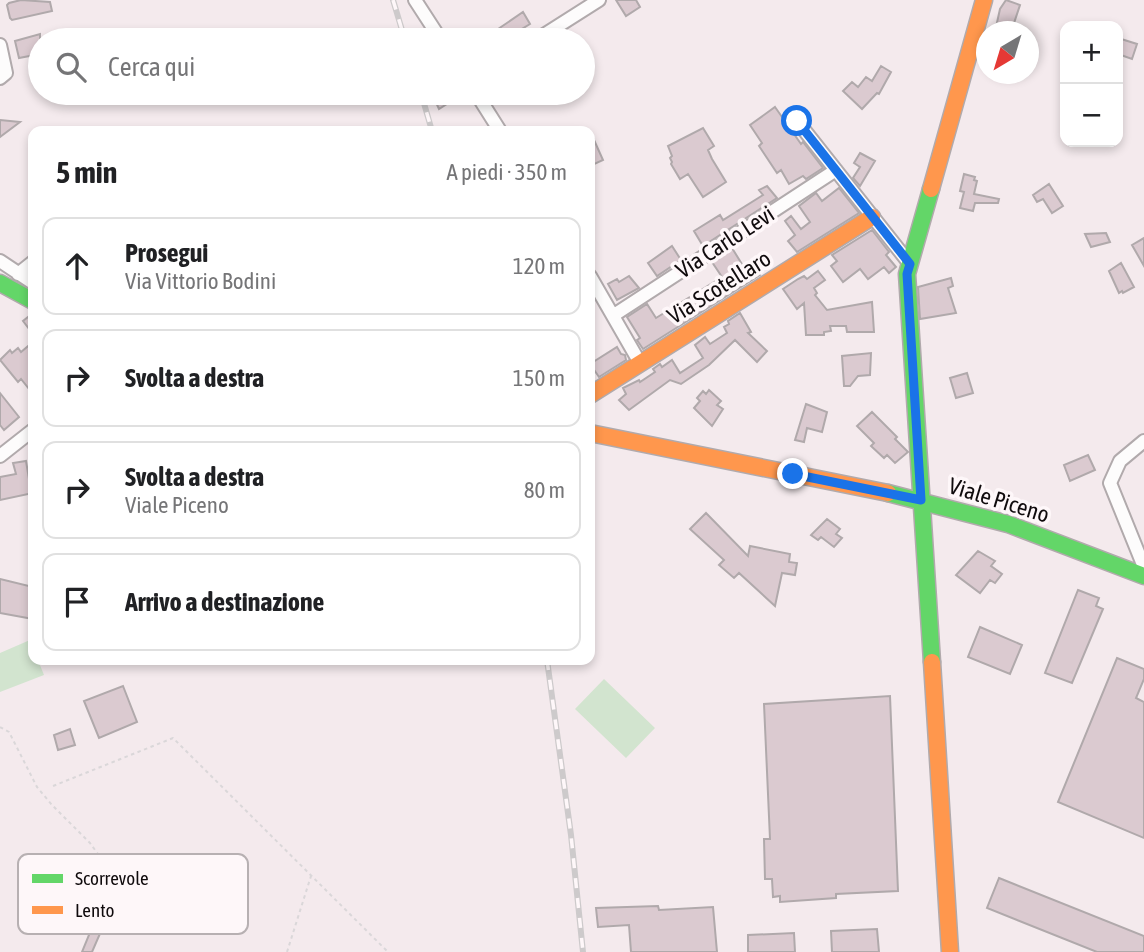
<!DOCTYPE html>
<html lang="it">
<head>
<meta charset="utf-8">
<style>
  :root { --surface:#fff; --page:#f6f6f6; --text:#202124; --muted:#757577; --line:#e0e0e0 }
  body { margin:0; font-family:"Asap Condensed",sans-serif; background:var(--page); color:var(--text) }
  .controls { position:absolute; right:21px; top:21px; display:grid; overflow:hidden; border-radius:14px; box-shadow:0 4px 10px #0003 }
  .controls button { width:63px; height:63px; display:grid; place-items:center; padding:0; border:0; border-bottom:2px solid var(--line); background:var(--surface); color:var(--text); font:35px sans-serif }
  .compass { position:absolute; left:976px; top:21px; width:63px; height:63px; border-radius:50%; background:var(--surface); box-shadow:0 4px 10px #0003; rotate:218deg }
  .stop { position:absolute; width:21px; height:21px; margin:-16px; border:5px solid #1a73e8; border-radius:50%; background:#fff }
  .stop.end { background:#1a73e8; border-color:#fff; box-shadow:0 2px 7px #0008 }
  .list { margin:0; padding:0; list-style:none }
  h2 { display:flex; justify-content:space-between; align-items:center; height:91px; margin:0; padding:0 28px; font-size:30px }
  h2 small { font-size:23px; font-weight:400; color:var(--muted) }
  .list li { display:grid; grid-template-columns:46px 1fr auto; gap:21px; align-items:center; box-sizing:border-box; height:98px; margin:0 14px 14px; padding:0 14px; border:2px solid var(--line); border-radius:14px }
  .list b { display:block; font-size:26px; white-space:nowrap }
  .list p { margin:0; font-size:23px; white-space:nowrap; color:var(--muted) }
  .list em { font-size:23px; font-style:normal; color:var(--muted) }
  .icon { flex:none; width:38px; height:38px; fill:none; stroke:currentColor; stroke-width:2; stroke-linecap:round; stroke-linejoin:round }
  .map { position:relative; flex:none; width:1144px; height:952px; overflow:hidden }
  .search { position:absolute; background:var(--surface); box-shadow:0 4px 10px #0003; left:28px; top:28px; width:567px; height:77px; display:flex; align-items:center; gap:18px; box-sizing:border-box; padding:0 24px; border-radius:38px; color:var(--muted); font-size:26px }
  .panel { position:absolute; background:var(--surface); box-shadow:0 4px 10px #0003; left:28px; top:126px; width:567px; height:539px; border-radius:14px }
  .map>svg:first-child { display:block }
  .green { fill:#d2e4cf }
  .building { fill:#dbcad0; stroke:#b0a9ab; stroke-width:2 }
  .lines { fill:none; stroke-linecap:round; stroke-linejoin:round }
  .street-casing { stroke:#b1aaac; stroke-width:16 }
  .fast-casing { stroke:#b1aaac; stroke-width:19 }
  .slow-casing { stroke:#b1aaac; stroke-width:19 }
  .path { stroke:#dad7d9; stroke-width:2; stroke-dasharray:3.5 3.5; stroke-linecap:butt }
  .street { stroke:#fdfcfc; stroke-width:12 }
  .fast { stroke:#63d668; stroke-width:16 }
  .slow { stroke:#ff974d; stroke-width:16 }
  .rail-casing { stroke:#cdcacb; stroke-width:6 }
  .rail { stroke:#fef7f9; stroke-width:3.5; stroke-dasharray:10; stroke-linecap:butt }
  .route { stroke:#1a73e8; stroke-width:9 }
  .labels { text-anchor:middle; stroke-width:7; stroke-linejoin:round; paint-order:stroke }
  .street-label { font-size:23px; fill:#100b0d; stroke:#fef7f9 }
  .key { fill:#fef7f9; stroke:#b7b0b2; stroke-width:2 }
  .key-label { font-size:19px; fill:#100b0d }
</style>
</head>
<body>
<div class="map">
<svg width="1144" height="952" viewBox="0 0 1144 952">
  <rect width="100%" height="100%" fill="#f4eaed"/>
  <path class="green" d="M30,640l3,8v12h5l6,15 -44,17v-39z
    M604,679l51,49 -29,30 -51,-49z"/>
  <path class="building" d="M21,0l29,2 2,9 -40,9 -2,-2 -3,-13 2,-2z
    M616,0h20l4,7 -14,9z
    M1006,0l14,5 -9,27 -15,-5 4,-18z
    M523,12l7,12 -8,5 5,11h-45z
    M40,34v20l-21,4 -4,-17z
    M1118,38l19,6 -5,15 -14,-5z
    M881,66l10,6 -12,22 -2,-1 -15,16 -19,-18 9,-9 6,5 8,-10 6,4z
    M439,93h9l5,7 -14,9 -6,-13z
    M775,107l26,37 2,-2 20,26 -17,11 -3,-3 -14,8 -8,-14 -4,3 -18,-27 3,-3 -12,-18z
    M0,120l20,2 -20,15z
    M703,128l11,18 -6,4 4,9 14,23 -23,15 -15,-23 -8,5 -9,-15 1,-2 -2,-4 2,-2 -4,-10z
    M590,131l13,29 -13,6z
    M860,153l15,8 -15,25 -7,-8 7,-11 -6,-4z
    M964,174l11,3 -1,3 3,1 -3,13 25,5 -1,4h-23l-2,8 -13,-3 4,-16 -4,-1z
    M1049,184l14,22 -11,7 -9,-14 -6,3 -4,-7z
    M767,186l10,12 -74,48 -9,-15 26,-16 3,5 40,-25 -4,-5z
    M839,188l20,25 -62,39 -9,-11 7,-6 -10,-14 6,-5 10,13 9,-7 -11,-16 17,-13 6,8z
    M872,230l17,22 -3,3 10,12 -7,6 -5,-6 -16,12 -8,-10 -17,13 -12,-16 6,-5 -5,-6z
    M1106,233l4,9 -19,5 -6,-13z
    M1144,238v28l-12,-21z
    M672,246l9,14 -24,16 -9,-13z
    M732,248l13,21 8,-5 7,11 -117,74 -6,-9 3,-2 -13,-21 20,-13 9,14 66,-41 -10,-15z
    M1121,263l13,24 -11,6 -1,-2 -3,2 -10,-22z
    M818,271l7,9 -11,8 3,5 -2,2 12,15 45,-8 2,30h-27l-1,-6h-16l1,5 -7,1v3h-18l-2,-32 -7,6 -14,-20 15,-10 6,-3 3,3z
    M629,276l10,12 -22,12 -9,-16 9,-5 2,3z
    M951,278l2,8 -5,2 8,25 -36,6 -2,-32z
    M33,313v21l-10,-13z
    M740,313l11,19 -3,1 19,18 -10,11 -22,-22 -26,25 -28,19 -11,-4 -41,30 -10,-10 7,-6 -3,-6 16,-8 1,2 15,-10 -2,-3 7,-5 2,3 10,-7 8,13 23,-15 -8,-13 10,-8 5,7 17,-11 -3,-6 5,-3 -1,-3z
    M33,342v52l-12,-15 -3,3 -18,-22 10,-10 2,3 6,-5 3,4z
    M617,347l4,7 4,1 1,5 -27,17 -9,-13z
    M871,353l-1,22 -12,1 -8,10h-6l-2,-30z
    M967,373l6,20 -17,5 -6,-20z
    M709,390l12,11 -4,4 6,4 -11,17 -18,-18 6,-7 -3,-3 6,-7 3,3z
    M0,393l19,24 -15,13 -4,-5z
    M806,404l21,8 -5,20 -15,-4 -3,14 -9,-2z
    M872,412l25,25 -2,2 13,13 -13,11 -8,-8 -3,3 -13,-12 3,-3 -17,-17z
    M1088,455l7,15 -25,11 -6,-16z
    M26,461l3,18 4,-1v15l-33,7v-23l16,-3 -3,-11z
    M706,513l42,43 2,-10 40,8 -1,8 8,1 -2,12 -13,-2 -7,33 -36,-33 -5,5 -15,-13 5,-5 -34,-31z
    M827,519l13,10 -4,5 6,4 -8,9 -13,-10 -3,3 -7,-5z
    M978,551l17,10 -4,5 11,8 -7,9 -5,-3 -10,13 -24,-18z
    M0,579l33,8v32l-33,-6z
    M1078,590l21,8 -3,8 7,3 -31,74 -27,-10z
    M980,627l42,18 -12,29 -42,-17z
    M1117,658l27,11v10l-8,19 8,4v136l-86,-36z
    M123,686l14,36 -38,16 -15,-37z
    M890,696l8,195 -62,3v4l-56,4v-6l-7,1 -1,-18h-7l-1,-40h6l-6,-135z
    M70,729l5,16 -17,5 -4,-15z
    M999,878l145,58v16h-47l-110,-44z
    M658,906l1,4 54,-3 4,45h-86l-2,-27 -31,2 -2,-19z
    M93,925l9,4 -10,23h-10z
    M877,929l2,23h-47l-1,-21z
    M794,933l1,19h-47v-17z"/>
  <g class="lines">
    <g class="street-casing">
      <path id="street" d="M415,0l26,40
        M536,40l63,-40
        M0,45l6,28 -6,5
        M476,93l24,38
        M797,121l113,143
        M0,261l33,22
        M18,274l15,-12
        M590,276l50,87
        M614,315l222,-145
        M1144,441l-24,20 -10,22 34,84
        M0,456l33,-26"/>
    </g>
    <g class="fast-casing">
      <path id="fast" d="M931,189l-24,85 25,388
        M0,283l33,18
        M888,493l120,31 136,52"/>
    </g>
    <g class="slow-casing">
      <path id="slow" d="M931,189l53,-189
        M590,395l282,-178
        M590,433l298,60
        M932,662l18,290"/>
    </g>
    <path class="path" d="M0,727l9,5 28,55 15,18 38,38 23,32 11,11 28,18 24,24
      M53,786l120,-48 215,214
      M287,952l24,-76"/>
    <use href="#street" class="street"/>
    <use href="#fast" class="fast"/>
    <use href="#slow" class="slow"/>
    <g class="rail-casing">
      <path id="rail" d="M393,0l12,40
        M421,93l11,38
        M547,660l24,175 12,117"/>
    </g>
    <use href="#rail" class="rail"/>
  </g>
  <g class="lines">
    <path class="route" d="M793,474l128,26 -14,-226 3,-10 -113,-143"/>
  </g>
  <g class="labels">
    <g class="street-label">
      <text transform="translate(725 242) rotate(-33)" y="8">Via Carlo Levi</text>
      <text transform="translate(719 287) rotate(-32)" y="8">Via Scotellaro</text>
      <text transform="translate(999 500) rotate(17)" y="8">Viale Piceno</text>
    </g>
  </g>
  <rect x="18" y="854" width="230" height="80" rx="10" class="key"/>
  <rect x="32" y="874" width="31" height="9" fill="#63d668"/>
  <rect x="32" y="906" width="31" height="8" fill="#ff974d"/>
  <g class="key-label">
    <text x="75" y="885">Scorrevole</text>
    <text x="75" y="917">Lento</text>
  </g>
</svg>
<div class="controls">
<button>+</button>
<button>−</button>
</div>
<svg class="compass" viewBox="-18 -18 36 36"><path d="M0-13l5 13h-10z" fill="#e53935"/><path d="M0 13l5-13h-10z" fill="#757577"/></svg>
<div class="stop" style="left:797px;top:121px"></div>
<div class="stop end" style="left:793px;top:474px"></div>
<div class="search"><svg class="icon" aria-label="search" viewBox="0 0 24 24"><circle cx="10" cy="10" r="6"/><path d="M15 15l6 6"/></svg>Cerca qui</div>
<section class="panel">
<h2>5 min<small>A piedi · 350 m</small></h2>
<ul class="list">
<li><svg class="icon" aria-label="ahead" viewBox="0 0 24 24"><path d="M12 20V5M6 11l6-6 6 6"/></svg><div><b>Prosegui</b><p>Via Vittorio Bodini</p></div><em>120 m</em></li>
<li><svg class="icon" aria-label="right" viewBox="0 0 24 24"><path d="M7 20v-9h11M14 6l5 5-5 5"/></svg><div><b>Svolta a destra</b></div><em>150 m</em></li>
<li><svg class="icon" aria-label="right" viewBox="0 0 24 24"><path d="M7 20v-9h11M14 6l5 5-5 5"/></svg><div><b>Svolta a destra</b><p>Viale Piceno</p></div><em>80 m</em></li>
<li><svg class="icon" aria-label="arrive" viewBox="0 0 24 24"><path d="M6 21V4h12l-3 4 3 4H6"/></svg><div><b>Arrivo a destinazione</b></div></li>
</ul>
</section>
</div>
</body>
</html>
